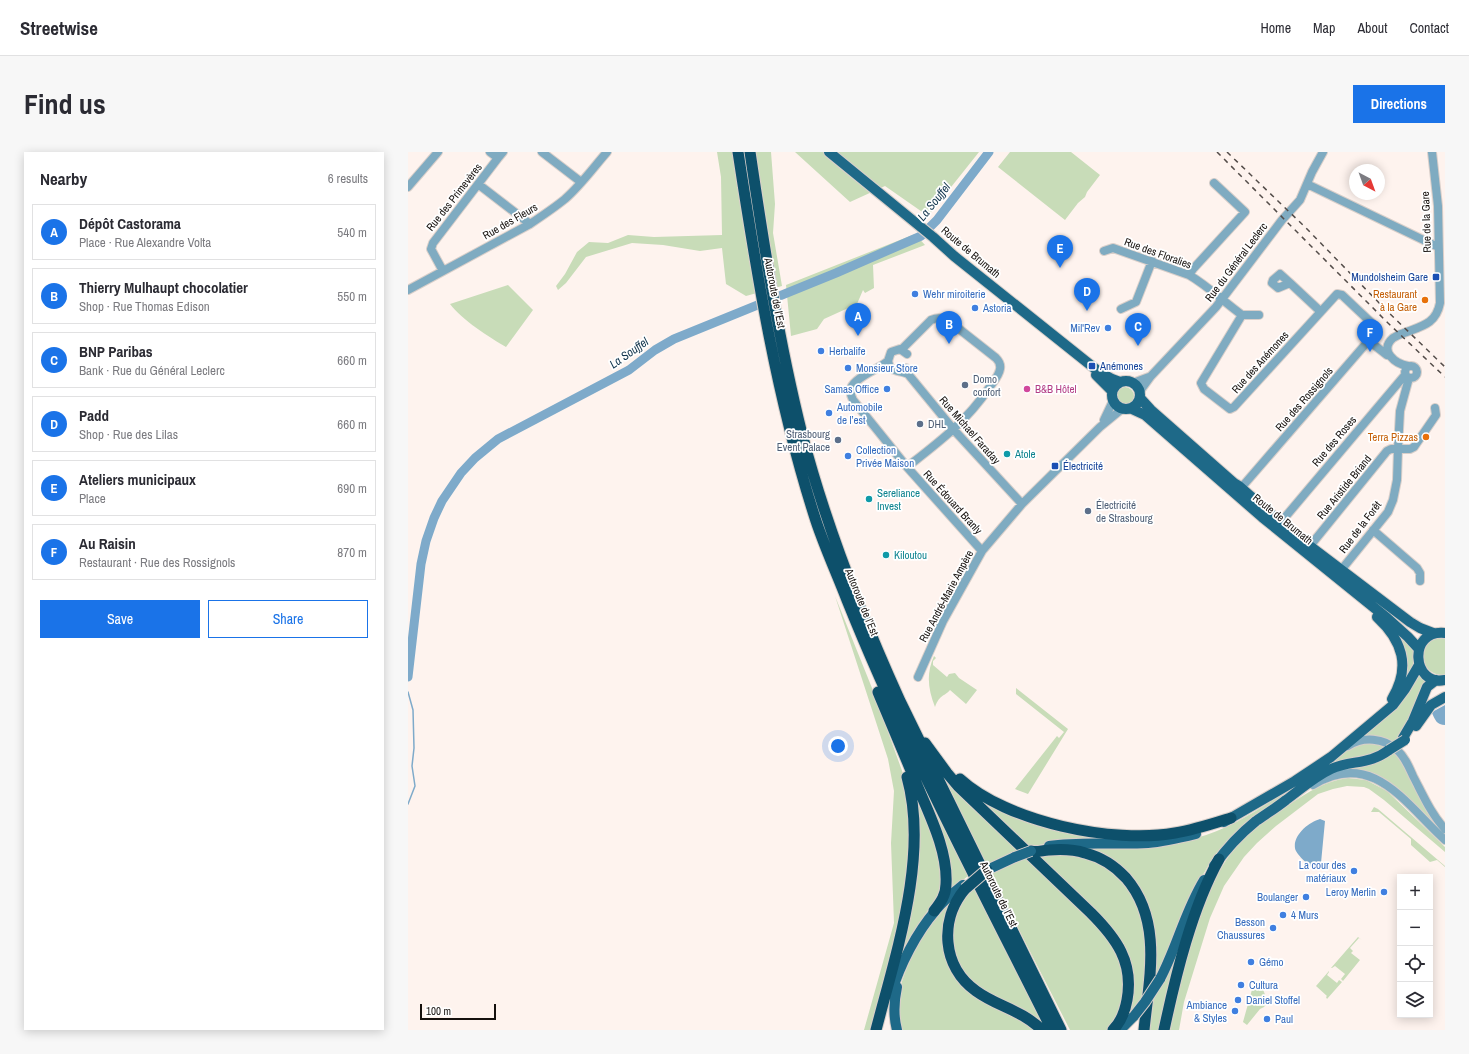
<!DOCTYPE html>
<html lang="en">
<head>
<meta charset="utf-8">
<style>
  :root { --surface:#fff; --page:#f7f7f7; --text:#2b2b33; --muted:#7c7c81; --line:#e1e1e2; --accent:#1a73e8 }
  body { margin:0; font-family:"Archivo Narrow",sans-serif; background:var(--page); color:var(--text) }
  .controls { position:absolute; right:12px; bottom:12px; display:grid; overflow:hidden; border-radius:0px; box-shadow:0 2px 10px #0003 }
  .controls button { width:36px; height:36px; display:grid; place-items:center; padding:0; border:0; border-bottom:1px solid var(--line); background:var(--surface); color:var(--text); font:20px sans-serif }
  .compass { position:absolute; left:941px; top:12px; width:36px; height:36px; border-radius:50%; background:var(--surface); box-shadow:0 2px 10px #0003; rotate:139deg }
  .scale { position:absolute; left:12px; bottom:10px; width:76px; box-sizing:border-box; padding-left:4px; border:2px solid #15100d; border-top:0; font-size:11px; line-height:14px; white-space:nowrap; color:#15100d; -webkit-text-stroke:3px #fff; paint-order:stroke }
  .you { position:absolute; left:430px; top:594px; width:14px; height:14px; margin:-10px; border:3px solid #fff; border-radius:50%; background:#1a73e8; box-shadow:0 0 0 6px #1a73e833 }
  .badge { display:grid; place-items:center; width:26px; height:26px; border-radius:50%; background:var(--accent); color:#fff; font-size:13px; font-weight:700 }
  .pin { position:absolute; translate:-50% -33px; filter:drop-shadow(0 1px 2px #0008) }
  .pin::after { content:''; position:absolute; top:21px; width:14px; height:12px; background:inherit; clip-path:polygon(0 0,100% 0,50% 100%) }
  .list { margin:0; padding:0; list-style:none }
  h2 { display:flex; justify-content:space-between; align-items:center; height:52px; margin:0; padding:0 16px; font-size:17px }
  h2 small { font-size:13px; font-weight:400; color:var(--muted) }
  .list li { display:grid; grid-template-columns:26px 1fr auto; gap:12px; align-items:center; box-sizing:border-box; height:56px; margin:0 8px 8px; padding:0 8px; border:1px solid var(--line); border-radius:0px }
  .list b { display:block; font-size:15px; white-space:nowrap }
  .list p { margin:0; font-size:13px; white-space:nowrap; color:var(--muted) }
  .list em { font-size:13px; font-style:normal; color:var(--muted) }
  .actions { display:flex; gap:8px; padding:12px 16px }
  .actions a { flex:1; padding:9px 0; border:1px solid var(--accent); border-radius:0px; text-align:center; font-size:14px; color:var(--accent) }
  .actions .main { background:var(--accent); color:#fff }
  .icon { flex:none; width:22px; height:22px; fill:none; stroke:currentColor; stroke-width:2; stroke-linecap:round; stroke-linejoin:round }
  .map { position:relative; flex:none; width:1037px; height:878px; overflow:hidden; border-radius:0px }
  header { display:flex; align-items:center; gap:24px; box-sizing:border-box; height:56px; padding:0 20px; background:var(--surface); border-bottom:1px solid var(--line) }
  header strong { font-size:19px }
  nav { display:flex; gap:22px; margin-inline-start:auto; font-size:14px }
  .intro { display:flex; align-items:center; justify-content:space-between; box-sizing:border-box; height:96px; padding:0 24px }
  h1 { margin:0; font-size:28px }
  .button { padding:10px 18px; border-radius:0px; background:var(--accent); color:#fff; font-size:14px; font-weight:700 }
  main { display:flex; gap:24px; padding:0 24px }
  aside { flex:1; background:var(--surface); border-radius:0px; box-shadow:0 2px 10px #0003 }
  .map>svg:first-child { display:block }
  .green { fill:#c8dcb8 }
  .water { fill:#7eaaca }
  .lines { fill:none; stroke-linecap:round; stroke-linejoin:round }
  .stream { stroke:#7eaaca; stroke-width:1.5 }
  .river { stroke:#7eaaca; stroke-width:9 }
  .minor-casing { stroke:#d9cfca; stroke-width:10 }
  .major-casing { stroke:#d9cfca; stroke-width:12 }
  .highway-casing { stroke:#d9cfca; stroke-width:13 }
  .minor { stroke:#7fabc1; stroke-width:8 }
  .major { stroke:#1e6988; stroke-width:10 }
  .highway { stroke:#0d506b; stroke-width:11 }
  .rail { stroke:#534c49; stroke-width:1.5; stroke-dasharray:5 5; stroke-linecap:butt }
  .major-bridge-casing { stroke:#d9cfca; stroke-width:12; stroke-linecap:butt }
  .highway-bridge-casing { stroke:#d9cfca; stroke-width:13; stroke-linecap:butt }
  .major-bridge { stroke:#1e6988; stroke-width:10 }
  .highway-bridge { stroke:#0d506b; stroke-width:11 }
  .transit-dot { fill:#1a4fb4; stroke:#fff; stroke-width:1.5 }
  .shop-dot { fill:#3f7fe0; stroke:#fff; stroke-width:1.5 }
  .food-dot { fill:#e8710a; stroke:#fff; stroke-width:1.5 }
  .service-dot { fill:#5c6f8a; stroke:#fff; stroke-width:1.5 }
  .hotel-dot { fill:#d1479c; stroke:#fff; stroke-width:1.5 }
  .culture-dot { fill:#0f9aa8; stroke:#fff; stroke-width:1.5 }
  .labels { text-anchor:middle; stroke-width:3.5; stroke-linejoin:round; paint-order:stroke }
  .street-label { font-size:11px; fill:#15100d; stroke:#fff }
  .transit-label { font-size:11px; fill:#164399; stroke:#fff; text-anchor:start }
  .shop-label { font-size:11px; fill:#366cbe; stroke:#fff; text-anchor:start }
  .food-label { font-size:11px; fill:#c56008; stroke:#fff; text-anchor:end }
  .service-label { font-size:11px; fill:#4e5e75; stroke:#fff; text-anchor:start }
  .hotel-label { font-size:11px; fill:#b23c85; stroke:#fff; text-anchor:start }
  .culture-label { font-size:11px; fill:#0d838f; stroke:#fff; text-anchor:start }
  .water-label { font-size:12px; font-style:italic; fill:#12354d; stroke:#fff }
</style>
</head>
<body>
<header>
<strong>Streetwise</strong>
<nav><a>Home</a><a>Map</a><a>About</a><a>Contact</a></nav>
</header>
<div class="intro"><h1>Find us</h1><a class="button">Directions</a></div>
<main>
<aside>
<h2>Nearby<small>6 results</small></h2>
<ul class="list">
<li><span class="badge">A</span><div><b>Dépôt Castorama</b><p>Place · Rue Alexandre Volta</p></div><em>540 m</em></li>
<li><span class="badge">B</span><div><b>Thierry Mulhaupt chocolatier</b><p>Shop · Rue Thomas Edison</p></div><em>550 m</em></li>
<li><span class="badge">C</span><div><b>BNP Paribas</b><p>Bank · Rue du Général Leclerc</p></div><em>660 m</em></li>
<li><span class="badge">D</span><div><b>Padd</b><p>Shop · Rue des Lilas</p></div><em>660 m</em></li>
<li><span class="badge">E</span><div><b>Ateliers municipaux</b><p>Place</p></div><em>690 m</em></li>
<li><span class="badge">F</span><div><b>Au Raisin</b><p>Restaurant · Rue des Rossignols</p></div><em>870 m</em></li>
</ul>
<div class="actions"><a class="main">Save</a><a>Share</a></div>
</aside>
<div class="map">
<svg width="1037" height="878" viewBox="0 0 1037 878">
  <rect width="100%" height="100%" fill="#fef3ee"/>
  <path class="green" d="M309,0h54l4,52 -2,29 9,53 -36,10 -20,-12 -4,-36 -22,3 -37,-6 -31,-2 -46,14 -20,26 -8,7 -2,-4 9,-12 12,-22 12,-10 19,1 20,-8 26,2 68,-2 -1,-58z
    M387,0h184l-51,64 -43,-30 -35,16z
    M602,0h61l29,23 -13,17 -2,5 -7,6 -13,17 -67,-53z
    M507,82l10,11 -52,20 1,23 -9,5 -2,-3 -6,14 -33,15 -7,10 -26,7 -5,-51z
    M100,133l25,25 -27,37c-17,-10 -44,-27 -56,-43z
    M708 244a9 9 0 1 1 18 0a9 9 0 1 1-18 0Z
    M427,444l39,97 31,86 6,56 -7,63 -31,132h-9l30,-107 -3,-80 3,-52 -6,-32z
    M970,462l35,33 1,17 -8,18 -1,-12z
    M1037,485v38c-23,2 -30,-28 -13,-36 4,-2 9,-2 13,-2z
    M526,504l2,2 -3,3v4l14,12 2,-3 6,-1 4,5 18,12 -11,14 -16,-14c-6,7 -10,4 -15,17 -7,-18 -9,-33 -1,-51z
    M1009,519l11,9 -28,55 -6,7 -14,-5 -18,-1z
    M608,536l52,41 -40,65 -13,-5 42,-53 2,2 5,-6 -48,-38z
    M955,590l26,4 -12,9 -32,7 -116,78 -18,21 -14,24 -26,64 -19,35 -9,-86 -59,-51c25,-2 50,-4 76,-6 11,0 25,0 36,-3 63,-17 109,-68 167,-96z
    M988,599l8,10v6l3,6 5,5 33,54v4c-19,-19 -50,-57 -75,-64 -10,-3 -20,-2 -30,-2z
    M529,614l83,84 -35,15z
    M940,626l18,2 21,11 58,56v5l-61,-52 -15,-11 -5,-2 -17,-1 -14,3 -15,5 -42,32 -19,17 -13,14 -20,29 -14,32 -26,84 -5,28h-10c5,-25 12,-49 19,-74 11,-38 22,-77 47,-108 15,-18 36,-31 55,-44 19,-12 34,-23 58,-26z
    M563,641l27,14 121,31 -64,4 -26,5z
    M507,643c10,26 33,69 24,97 -4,9 -11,17 -16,26 -7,10 -14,20 -20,31z
    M525,655l35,69 -17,14 -21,-81z
    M966,655l4,2 67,57v1l-8,-7 -7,2 -19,-17v-6l-32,-27h-8z
    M650,701l32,5 34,21 24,48 -3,68 -17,22v-63l-5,-11 -7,-10 -12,-14 -67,-64z
    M620,705l59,56 30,37 8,27 -2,28 -12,25h-41l-80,-157z
    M565,734l71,139 -68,-37 -23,-32 -1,-38z
    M541,752l4,66 85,60h-136c-3,-10 -4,-23 -3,-34 3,-28 29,-73 50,-92z
    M787,755l-35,123h-12l3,-26 15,-26z
    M950,785l4,3 -3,-2 -9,10 3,3 -2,2 9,7 -17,21 -2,-2 4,-5 -10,-8 -3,2h-1z
    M921,819v1l-2,3 10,8 2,-3 3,2 -15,17 -1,-2 1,-1 -11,-10z
    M852,830l8,20 -4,5 -4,2 -13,16 -4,-3 10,-36z"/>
  <path class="water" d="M1037,553v20c-8,0 -10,-5 -13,-12l2,-2z
    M912,667l5,2 -4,42 -4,5 -3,1c-5,-3 -19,-16 -19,-21 -2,-13 14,-26 25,-29z"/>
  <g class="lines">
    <path class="stream" d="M0,540l5,18 1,38 -2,18 3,20 -7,18"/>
    <path class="river" d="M0,525l13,-113 5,-23 8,-23 8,-17 19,-28 14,-15 23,-19 131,-69 26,-20 19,-11 162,-66 85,-37 16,-16 52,-68"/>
    <g class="minor-casing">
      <path id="minor" d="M82,0l8,6 5,-6
        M134,0l39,30
        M70,32l52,40
        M899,32l131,63
        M0,35l30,-35
        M696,99l9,-3 76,27c19,11 35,27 53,40l-41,68 3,6 26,20 4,-2 103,-113 5,1 35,33 -1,4 -135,156
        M35,119l-12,-22 2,-6 65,-85
        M781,123l4,-6 52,-57 -31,-29
        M882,131l-10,-9 -7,6 -1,3 6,5 12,-5 30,28
        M0,138l122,-66c12,-8 24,-16 35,-25 16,-14 28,-31 42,-47
        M713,157l15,-7 16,-41
        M834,163h17
        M961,189l18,14
        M493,198l30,-30c7,-3 11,-2 18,1l47,37c3,3 5,6 4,11 -1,7 -7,13 -11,19 -23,34 -50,54 -82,79
        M480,209c-9,8 -33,16 -37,27 -1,4 0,8 2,12l54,67 75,84
        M997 220a6 6 0 1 1 12 0a6 6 0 1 1-12 0Z
        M1000,214c-12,-2 -30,-15 -15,-28 3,-2 7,-4 11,-5 18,-7 32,-9 36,-30l-2,-97 -6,-54
        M478,215c4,1 5,2 9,3 5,2 7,1 13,4
        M482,216l-2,-7 3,-9 9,-3 7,5
        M498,216l2,6 46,56 68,74
        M725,231l16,-6
        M732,239l11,-15 65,-69 66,-87 18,-20 12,-28 11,-20
        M696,268l9,-19
        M873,370l124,-147
        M965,378l44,38 3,5v8
        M902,394l77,-95 4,-2h19l4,-2 22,-32 -1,-7
        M934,417l46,-57 5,-12 4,-20 1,-31 2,-38 9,-33
        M510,525l25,-56 39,-70 40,-47 78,-77 22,-18
        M940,594c15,-10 36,-8 49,4 8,7 12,17 16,26 10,19 18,38 32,53
        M905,633c60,-37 93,20 132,55"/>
    </g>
    <g class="major-casing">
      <path id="major" d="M421,0l104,85 21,19 144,115 14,8 8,3
        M688,223l16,16
        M704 243a14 14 0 1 1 28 0a14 14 0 1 1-28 0Z
        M732,246l11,12 83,73 5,3 55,48 116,88 10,6 13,5
        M724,257l13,6 117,102 125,101 21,19 11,12
        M969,465c26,24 34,50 15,82
        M1037,481c-38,-4 -33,54 0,47
        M1008,574l15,-21 14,-8
        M995,586l10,-17 14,-34 9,-7
        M816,670l71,-41 36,-24 62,-52 12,-16 14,-24
        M641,694c33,-5 66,-1 99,-3 16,-1 32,-5 48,-9
        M806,714c12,-17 26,-32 42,-45 10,-7 20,-13 30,-21 15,-11 28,-23 45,-31 20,-9 38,-4 58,-19
        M579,718l28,-13
        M752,827c17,-32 25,-68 44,-99
        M483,842c9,-29 25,-61 45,-84 8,-10 17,-17 27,-25
        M489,878c-4,-15 -3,-29 0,-43
        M712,878l14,-14"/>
    </g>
    <g class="highway-casing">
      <path id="highway" d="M330,0c19,124 39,249 78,369 9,27 21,53 31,79 59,147 134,288 205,430
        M342,0c14,95 29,190 52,282 24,92 59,181 98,267l161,329
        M470,540c13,31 26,62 39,93 12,29 31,66 29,99 0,11 -5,18 -12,27
        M517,591l22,30 11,13 133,127c25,25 43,49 36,87 -2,11 -6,22 -14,30
        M552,627c47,43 153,65 215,54 19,-3 37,-9 56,-15
        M623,699c6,2 12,-1 18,-1 12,-1 24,-1 36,3 16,4 30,13 41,25 37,43 23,101 18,152
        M557,737c-26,31 -23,78 11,102 22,16 44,18 66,39
        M468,878c20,-77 53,-175 31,-253
        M756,878c12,-56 28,-122 55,-171"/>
    </g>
    <use href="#minor" class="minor"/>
    <use href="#major" class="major"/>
    <use href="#highway" class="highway"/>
    <path class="rail" d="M809,0l171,171 57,54
      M819,0l79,76 80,82 59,57"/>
    <g class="major-bridge-casing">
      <path id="major-bridge" d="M981,598l16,-10
        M607,705l16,-6
        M726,864l11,-14 15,-23"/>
    </g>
    <g class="highway-bridge-casing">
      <path id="highway-bridge" d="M557,737l22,-19"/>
    </g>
    <use href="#major-bridge" class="major-bridge"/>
    <use href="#highway-bridge" class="highway-bridge"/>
  </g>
  <g class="transit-dot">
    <rect x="1024" y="121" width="8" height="8" rx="2"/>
    <rect x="680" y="210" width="8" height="8" rx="2"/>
    <rect x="643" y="310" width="8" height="8" rx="2"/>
  </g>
  <g class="shop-dot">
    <circle cx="507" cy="142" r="4"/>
    <circle cx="567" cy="156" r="4"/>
    <circle cx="700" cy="176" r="4"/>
    <circle cx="413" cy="199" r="4"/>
    <circle cx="440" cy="216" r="4"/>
    <circle cx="479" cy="237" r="4"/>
    <circle cx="421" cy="261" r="4"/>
    <circle cx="440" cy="304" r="4"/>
    <circle cx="946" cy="719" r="4"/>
    <circle cx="976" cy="740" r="4"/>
    <circle cx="898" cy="745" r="4"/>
    <circle cx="875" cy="763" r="4"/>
    <circle cx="865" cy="776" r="4"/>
    <circle cx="843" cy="810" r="4"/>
    <circle cx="833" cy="833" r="4"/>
    <circle cx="830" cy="848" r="4"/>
    <circle cx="827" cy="859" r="4"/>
    <circle cx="859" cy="867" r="4"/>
  </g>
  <g class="food-dot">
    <circle cx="1017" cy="148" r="4"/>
    <circle cx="1018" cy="285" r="4"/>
  </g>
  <g class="service-dot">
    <circle cx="557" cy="233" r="4"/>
    <circle cx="512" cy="272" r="4"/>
    <circle cx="430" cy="288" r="4"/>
    <circle cx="680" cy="359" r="4"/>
  </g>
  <circle class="hotel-dot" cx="619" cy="237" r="4"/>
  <g class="culture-dot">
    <circle cx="599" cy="302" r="4"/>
    <circle cx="461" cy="347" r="4"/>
    <circle cx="478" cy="403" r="4"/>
  </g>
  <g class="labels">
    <g class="street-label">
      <text transform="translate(46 45) rotate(-52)" y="4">Rue des Primevères</text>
      <text transform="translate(102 69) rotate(-30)" y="4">Rue des Fleurs</text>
      <text transform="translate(1018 70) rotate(-92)" y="4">Rue de la Gare</text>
      <text transform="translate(563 100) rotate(40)" y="4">Route de Brumath</text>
      <text transform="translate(750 101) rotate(20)" y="4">Rue des Floralies</text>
      <text transform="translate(828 110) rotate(-53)" y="4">Rue du Général Leclerc</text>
      <text transform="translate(367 141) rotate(79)" y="4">Autoroute de l’Est</text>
      <text transform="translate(852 210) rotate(-48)" y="4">Rue des Anémones</text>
      <text transform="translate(896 247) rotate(-49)" y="4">Rue des Rossignols</text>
      <text transform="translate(562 278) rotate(49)" y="4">Rue Michael Faraday</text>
      <text transform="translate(926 289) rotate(-50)" y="4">Rue des Roses</text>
      <text transform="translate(936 335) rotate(-51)" y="4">Rue Aristide Briand</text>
      <text transform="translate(545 350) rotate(48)" y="4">Rue Édouard Branly</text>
      <text transform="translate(875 367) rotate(39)" y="4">Route de Brumath</text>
      <text transform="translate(952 375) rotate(-53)" y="4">Rue de la Forêt</text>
      <text transform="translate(538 444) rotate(-62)" y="4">Rue André-Marie Ampère</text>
      <text transform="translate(454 450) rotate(68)" y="4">Autoroute de l’Est</text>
      <text transform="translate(591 742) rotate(64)" y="4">Autoroute de l’Est</text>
    </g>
    <g class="transit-label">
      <text x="1020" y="129" text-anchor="end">Mundolsheim Gare</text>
      <text x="692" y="218">Anémones</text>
      <text x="655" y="318">Électricité</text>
    </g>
    <g class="shop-label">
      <text x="515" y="146">Wehr miroiterie</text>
      <text x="575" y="160">Astoria</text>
      <text x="692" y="180" text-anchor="end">Mil'Rev</text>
      <text x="421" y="203">Herbalife</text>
      <text x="448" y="220">Monsieur Store</text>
      <text x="471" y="241" text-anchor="end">Samas Office</text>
      <text x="429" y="259">Automobile<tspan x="429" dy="13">de l’est</tspan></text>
      <text x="448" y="302">Collection<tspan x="448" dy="13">Privée Maison</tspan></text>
      <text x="938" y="717" text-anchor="end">La cour des<tspan x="938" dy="13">matériaux</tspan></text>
      <text x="968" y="744" text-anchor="end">Leroy Merlin</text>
      <text x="890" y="749" text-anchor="end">Boulanger</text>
      <text x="883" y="767">4 Murs</text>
      <text x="857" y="774" text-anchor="end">Besson<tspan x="857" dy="13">Chaussures</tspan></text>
      <text x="851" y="814">Gémo</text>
      <text x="841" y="837">Cultura</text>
      <text x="838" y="852">Daniel Stoffel</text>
      <text x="819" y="857" text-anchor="end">Ambiance<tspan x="819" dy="13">&amp; Styles</tspan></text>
      <text x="867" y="871">Paul</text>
    </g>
    <g class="food-label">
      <text x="1009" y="146">Restaurant<tspan x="1009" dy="13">à la Gare</tspan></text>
      <text x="1010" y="289">Terra Pizzas</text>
    </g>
    <g class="service-label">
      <text x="565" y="231">Domo<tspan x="565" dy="13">confort</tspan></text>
      <text x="520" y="276">DHL</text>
      <text x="422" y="286" text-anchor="end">Strasbourg<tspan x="422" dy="13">Event Palace</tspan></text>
      <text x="688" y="357">Électricité<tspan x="688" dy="13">de Strasbourg</tspan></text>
    </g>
    <g class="hotel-label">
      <text x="627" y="241">B&amp;B Hôtel</text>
    </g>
    <g class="culture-label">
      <text x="607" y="306">Atole</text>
      <text x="469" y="345">Sereliance<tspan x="469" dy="13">Invest</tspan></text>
      <text x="486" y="407">Kiloutou</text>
    </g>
    <g class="water-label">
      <text transform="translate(526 50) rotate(-51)" y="4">La Souffel</text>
      <text transform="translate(221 201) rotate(-35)" y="4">La Souffel</text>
    </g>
  </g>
</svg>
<div class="controls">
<button>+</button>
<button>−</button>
<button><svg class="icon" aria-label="locate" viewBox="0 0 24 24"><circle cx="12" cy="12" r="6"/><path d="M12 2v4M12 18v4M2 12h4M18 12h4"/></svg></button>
<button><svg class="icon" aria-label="layers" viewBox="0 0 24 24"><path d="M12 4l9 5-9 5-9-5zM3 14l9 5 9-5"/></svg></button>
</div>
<svg class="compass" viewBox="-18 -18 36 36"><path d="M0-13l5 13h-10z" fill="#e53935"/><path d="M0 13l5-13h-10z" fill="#7c7c81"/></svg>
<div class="scale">100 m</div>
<div class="you"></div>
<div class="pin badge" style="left:450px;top:184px">A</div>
<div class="pin badge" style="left:541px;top:192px">B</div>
<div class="pin badge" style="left:730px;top:194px">C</div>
<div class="pin badge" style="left:679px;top:159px">D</div>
<div class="pin badge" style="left:652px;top:116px">E</div>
<div class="pin badge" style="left:962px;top:200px">F</div>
</div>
</main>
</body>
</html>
